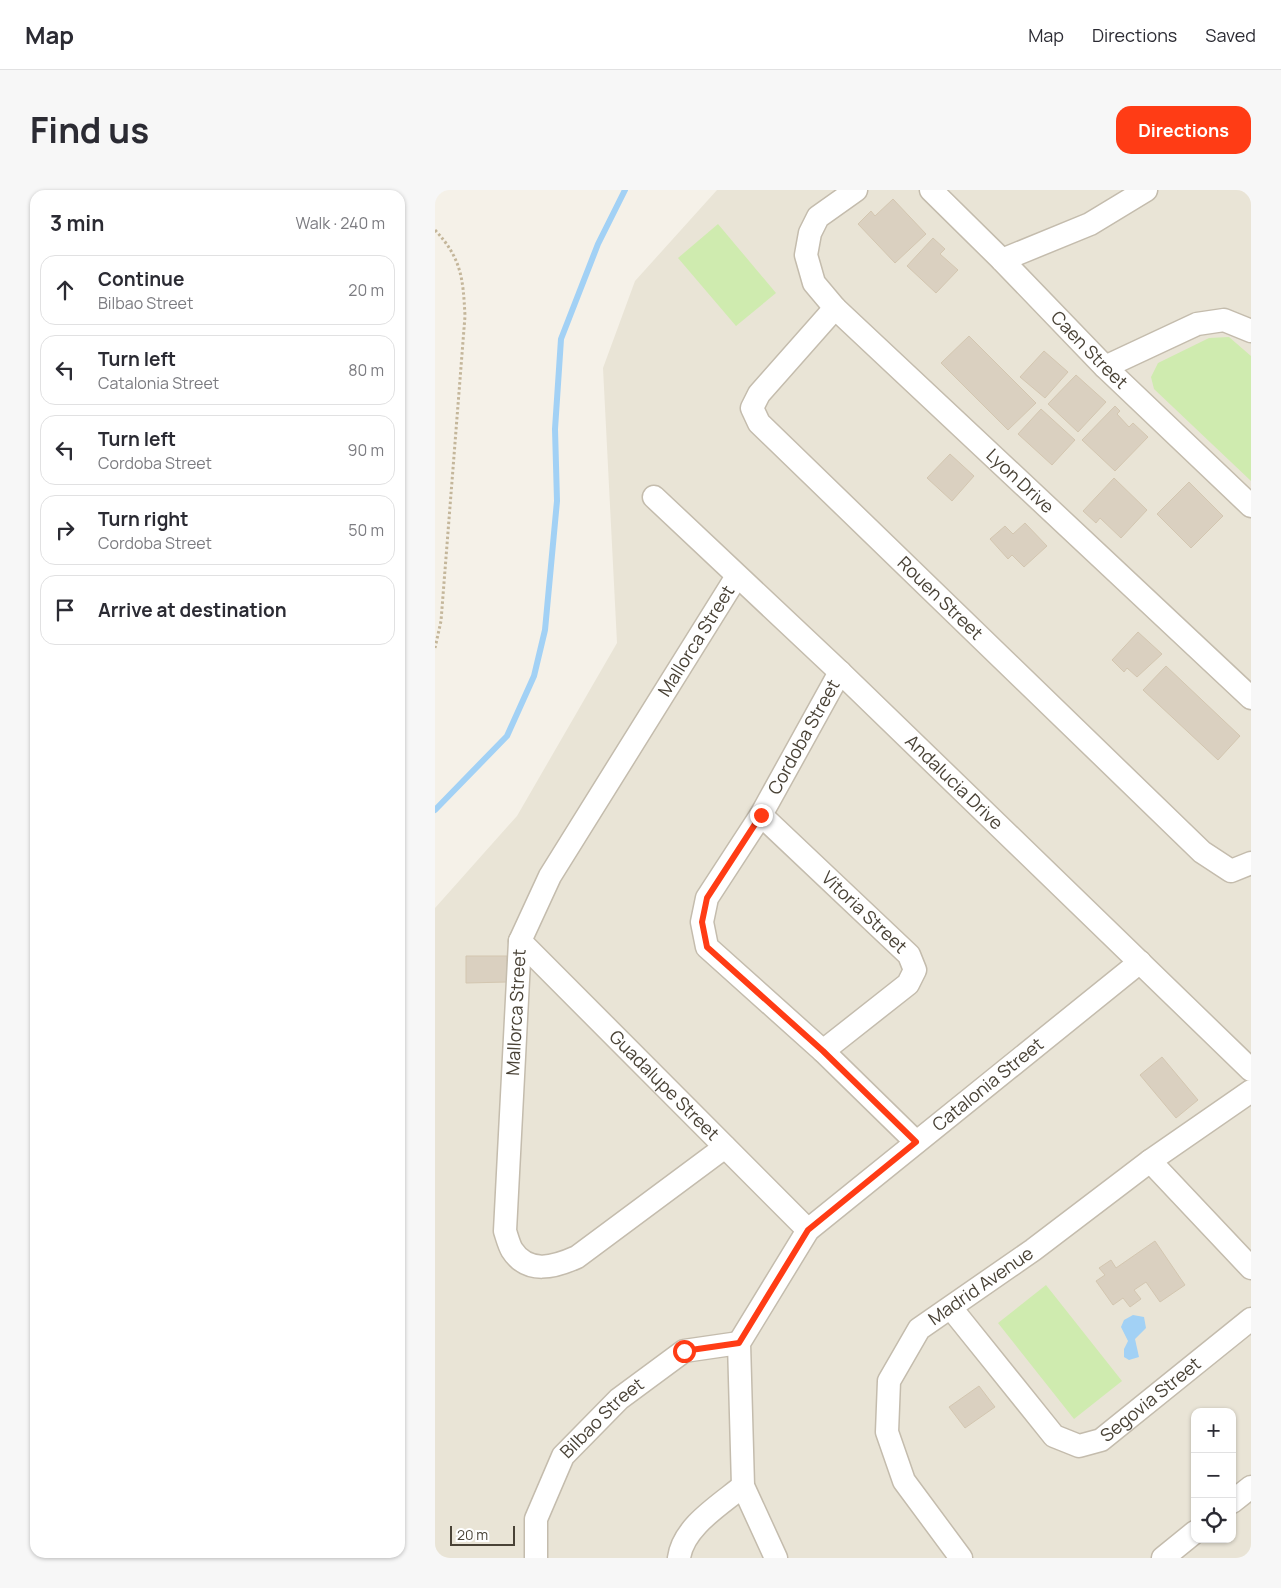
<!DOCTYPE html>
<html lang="en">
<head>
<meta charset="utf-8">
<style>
  :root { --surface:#fff; --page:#f7f7f7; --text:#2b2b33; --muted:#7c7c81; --line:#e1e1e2; --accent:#ff3c15 }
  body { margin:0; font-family:Manrope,sans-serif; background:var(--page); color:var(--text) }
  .controls { position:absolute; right:15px; bottom:15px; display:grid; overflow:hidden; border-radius:10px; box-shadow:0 1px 4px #0004 }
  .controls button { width:45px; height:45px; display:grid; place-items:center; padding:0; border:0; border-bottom:1px solid var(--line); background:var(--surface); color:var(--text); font:25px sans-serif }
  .scale { position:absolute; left:15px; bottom:12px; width:65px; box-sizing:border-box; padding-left:5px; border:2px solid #494236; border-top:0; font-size:14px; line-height:18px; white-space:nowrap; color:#494236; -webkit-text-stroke:4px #fff; paint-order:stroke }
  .stop { position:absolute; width:15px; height:15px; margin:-11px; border:4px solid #ff3c15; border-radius:50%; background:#fff }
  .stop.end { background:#ff3c15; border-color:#fff; box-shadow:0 1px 5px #0008 }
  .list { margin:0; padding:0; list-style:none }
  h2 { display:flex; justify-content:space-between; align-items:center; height:65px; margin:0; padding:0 20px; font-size:21px }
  h2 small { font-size:16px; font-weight:400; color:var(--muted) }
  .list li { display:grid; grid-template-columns:32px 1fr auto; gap:15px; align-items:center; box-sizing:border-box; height:70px; margin:0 10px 10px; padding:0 10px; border:1px solid var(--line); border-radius:15px }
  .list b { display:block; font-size:19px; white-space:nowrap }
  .list p { margin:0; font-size:16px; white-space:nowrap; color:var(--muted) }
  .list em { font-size:16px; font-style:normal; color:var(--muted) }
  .icon { flex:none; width:28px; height:28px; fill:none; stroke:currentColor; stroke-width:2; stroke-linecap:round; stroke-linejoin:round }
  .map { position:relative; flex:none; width:816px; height:1368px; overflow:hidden; border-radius:15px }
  header { display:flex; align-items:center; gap:30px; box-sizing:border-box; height:70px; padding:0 25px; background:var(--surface); border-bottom:1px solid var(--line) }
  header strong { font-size:24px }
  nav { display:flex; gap:28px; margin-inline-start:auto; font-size:18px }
  .intro { display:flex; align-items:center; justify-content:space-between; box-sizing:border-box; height:120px; padding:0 30px }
  h1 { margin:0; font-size:35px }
  .button { padding:12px 22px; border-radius:15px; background:var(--accent); color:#fff; font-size:18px; font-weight:700 }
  main { display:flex; gap:30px; padding:0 30px }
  aside { flex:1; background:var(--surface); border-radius:15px; box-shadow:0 1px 4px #0004 }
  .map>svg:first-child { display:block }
  .residential { fill:#e9e4d6; fill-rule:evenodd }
  .green { fill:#cfebaf }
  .water { fill:#a2d1f5 }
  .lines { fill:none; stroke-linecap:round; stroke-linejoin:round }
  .stream { stroke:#a2d1f5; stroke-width:6 }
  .building { fill:#dad0c0; stroke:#d3c6b0 }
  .minor-casing { stroke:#c4bcad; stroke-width:25 }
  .path { stroke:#c4b69a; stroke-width:3; stroke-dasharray:2.5 2.5; stroke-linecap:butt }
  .minor { stroke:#fff; stroke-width:22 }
  .route { stroke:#ff3c15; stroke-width:6 }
  .labels { text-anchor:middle; stroke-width:4; stroke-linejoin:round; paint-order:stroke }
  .street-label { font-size:18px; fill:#494236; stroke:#fff }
</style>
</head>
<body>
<header>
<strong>Map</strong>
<nav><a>Map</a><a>Directions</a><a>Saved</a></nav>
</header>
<div class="intro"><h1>Find us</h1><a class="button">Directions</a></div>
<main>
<aside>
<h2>3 min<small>Walk · 240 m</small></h2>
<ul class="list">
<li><svg class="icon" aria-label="ahead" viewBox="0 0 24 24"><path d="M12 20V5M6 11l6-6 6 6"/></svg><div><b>Continue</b><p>Bilbao Street</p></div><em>20 m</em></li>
<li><svg class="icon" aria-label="left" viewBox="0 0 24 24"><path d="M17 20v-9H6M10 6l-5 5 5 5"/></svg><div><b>Turn left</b><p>Catalonia Street</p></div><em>80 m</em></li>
<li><svg class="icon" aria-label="left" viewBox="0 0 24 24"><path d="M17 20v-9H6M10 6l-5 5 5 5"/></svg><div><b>Turn left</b><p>Cordoba Street</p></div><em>90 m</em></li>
<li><svg class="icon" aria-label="right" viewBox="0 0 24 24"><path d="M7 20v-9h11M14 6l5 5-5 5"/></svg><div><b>Turn right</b><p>Cordoba Street</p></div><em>50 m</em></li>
<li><svg class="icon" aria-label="arrive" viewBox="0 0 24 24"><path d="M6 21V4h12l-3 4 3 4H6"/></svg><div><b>Arrive at destination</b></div></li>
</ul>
</aside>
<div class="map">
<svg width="816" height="1368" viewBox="0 0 816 1368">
  <rect width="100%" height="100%" fill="#f5f1e8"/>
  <path class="residential" d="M282,0h534v1368h-816v-650l82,-92 100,-173 -14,-275 32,-87zM760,1222h37v127h-37z"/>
  <path class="green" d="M283,34l58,69 -40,33 -58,-68z
    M794,147l22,19v125l-97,-92 -3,-12 7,-14 51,-25z
    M611,1095l76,96 -48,38 -76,-96z"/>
  <path class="water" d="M698,1125l11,2 2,11 -11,11 4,18 -10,3 -5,-3v-8l4,-8 -7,-14 3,-7z"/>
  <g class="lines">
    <path class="stream" d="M0,620l72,-74 27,-60 11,-46 12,-129 -2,-72 6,-90 37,-95 27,-54"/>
  </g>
  <path class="building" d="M458,9l33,35 -31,29 -37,-39 13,-13 4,5z
    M498,48l12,11 -5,5 18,16 -22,23 -29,-27z
    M534,146l67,67 -28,27 -67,-67z
    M609,161l24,21 -23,26 -25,-21z
    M641,185l30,27 -28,30 -30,-28z
    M680,216l5,5 -3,3 12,13 4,-4 15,14 -33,34 -33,-31z
    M606,219l34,31 -23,25 -34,-31z
    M515,264l24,22 -22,25 -25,-23z
    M679,288l33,32 -26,28 -21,-20 -4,5 -13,-12z
    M754,292l34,34 -32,32 -34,-34z
    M590,333l22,23 -23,21 -12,-12 -4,4 -18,-20 15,-13 8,8z
    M703,442l24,22 -25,23 -10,-9 -3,4 -12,-12z
    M731,476l74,70 -22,24 -75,-70z
    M31,766h41v26l-41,1z
    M727,867l36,43 -22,18 -36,-43z
    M720,1051l30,44 -25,17 -14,-20 -12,8 7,9 -11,8 -7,-9 -10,7 -17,-24 9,-6 -6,-7 12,-8 5,8z
    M544,1196l16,21 -30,21 -16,-21z"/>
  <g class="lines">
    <g class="minor-casing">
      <g id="minor">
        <path id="s1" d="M421,0l-38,27 -8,16 -4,22 8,28 21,25 416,390"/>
        <path id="s2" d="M496,0l71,70 103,107 146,139"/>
        <path d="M567,70l88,-36 56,-34"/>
        <path id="s3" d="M400,118l-76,86 -7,14 7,15 443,429 29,19 20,-8"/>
        <path d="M670,177l92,-43 27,-4 27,11"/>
        <path id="s4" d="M219,307l186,175 411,398"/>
        <path d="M405,482l-79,143 -54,83 -5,24 5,25 116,104 93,91"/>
        <path id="s5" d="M326,625l148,140 6,15 -7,14 -85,67"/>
        <path id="s6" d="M85,751l288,289"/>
        <path id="s7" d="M290,957l-148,110c-22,10 -49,18 -65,-7 -3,-5 -5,-13 -7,-19l15,-290 30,-65 187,-300"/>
        <path d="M715,971l101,107"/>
        <path id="s8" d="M516,1118l103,128 25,10 22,-6 150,-121"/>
        <path d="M797,1312l19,-15"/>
        <path id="s9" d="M101,1368v-39l27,-63 56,-57 65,-48 55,-8"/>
        <path d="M244,1368c4,-31 41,-53 64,-72"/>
        <path id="s10" d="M341,1368l-33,-72 -4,-143 69,-113 332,-268"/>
        <path id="s11" d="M526,1368l-57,-77 -17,-49 2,-51 30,-52 114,-79 117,-89 101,-70"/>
        <path d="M728,1368l32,-26"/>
      </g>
    </g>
    <path class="path" d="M0,40c27,29 28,49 30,86l-24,305 -6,27"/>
    <use href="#minor" class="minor"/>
  </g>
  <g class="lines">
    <path class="route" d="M249,1161l55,-8 69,-113 108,-88 -93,-91 -116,-104 -5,-25 5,-24 54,-83"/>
  </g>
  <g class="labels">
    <g class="street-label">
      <text dy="6" stroke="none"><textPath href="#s2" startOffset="225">Caen Street</textPath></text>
      <text dy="6" stroke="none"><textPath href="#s1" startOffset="402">Lyon Drive</textPath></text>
      <text dy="6" stroke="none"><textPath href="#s3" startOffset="399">Rouen Street</textPath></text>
      <text dy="6" stroke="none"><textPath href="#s7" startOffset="916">Mallorca Street</textPath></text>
      <text transform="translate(369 547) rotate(-61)" y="6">Cordoba Street</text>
      <text dy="6" stroke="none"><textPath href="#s4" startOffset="414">Andalucia Drive</textPath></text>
      <text dy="6" stroke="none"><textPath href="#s5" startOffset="142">Vitoria Street</textPath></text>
      <text dy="6" stroke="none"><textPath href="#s7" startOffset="496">Mallorca Street</textPath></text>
      <text dy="6" stroke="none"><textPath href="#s6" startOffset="204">Guadalupe Street</textPath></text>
      <text dy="6" stroke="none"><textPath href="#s10" startOffset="586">Catalonia Street</textPath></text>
      <text dy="6" stroke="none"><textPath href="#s11" startOffset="334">Madrid Avenue</textPath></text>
      <text dy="6" stroke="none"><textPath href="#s8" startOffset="278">Segovia Street</textPath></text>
      <text dy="6" stroke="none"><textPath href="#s9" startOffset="162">Bilbao Street</textPath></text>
    </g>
  </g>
</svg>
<div class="controls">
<button>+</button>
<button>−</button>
<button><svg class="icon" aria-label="locate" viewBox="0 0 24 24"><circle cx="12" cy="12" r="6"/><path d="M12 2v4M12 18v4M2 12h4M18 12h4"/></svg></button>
</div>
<div class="scale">20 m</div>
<div class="stop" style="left:249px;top:1161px"></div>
<div class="stop end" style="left:326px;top:625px"></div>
</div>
</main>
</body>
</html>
